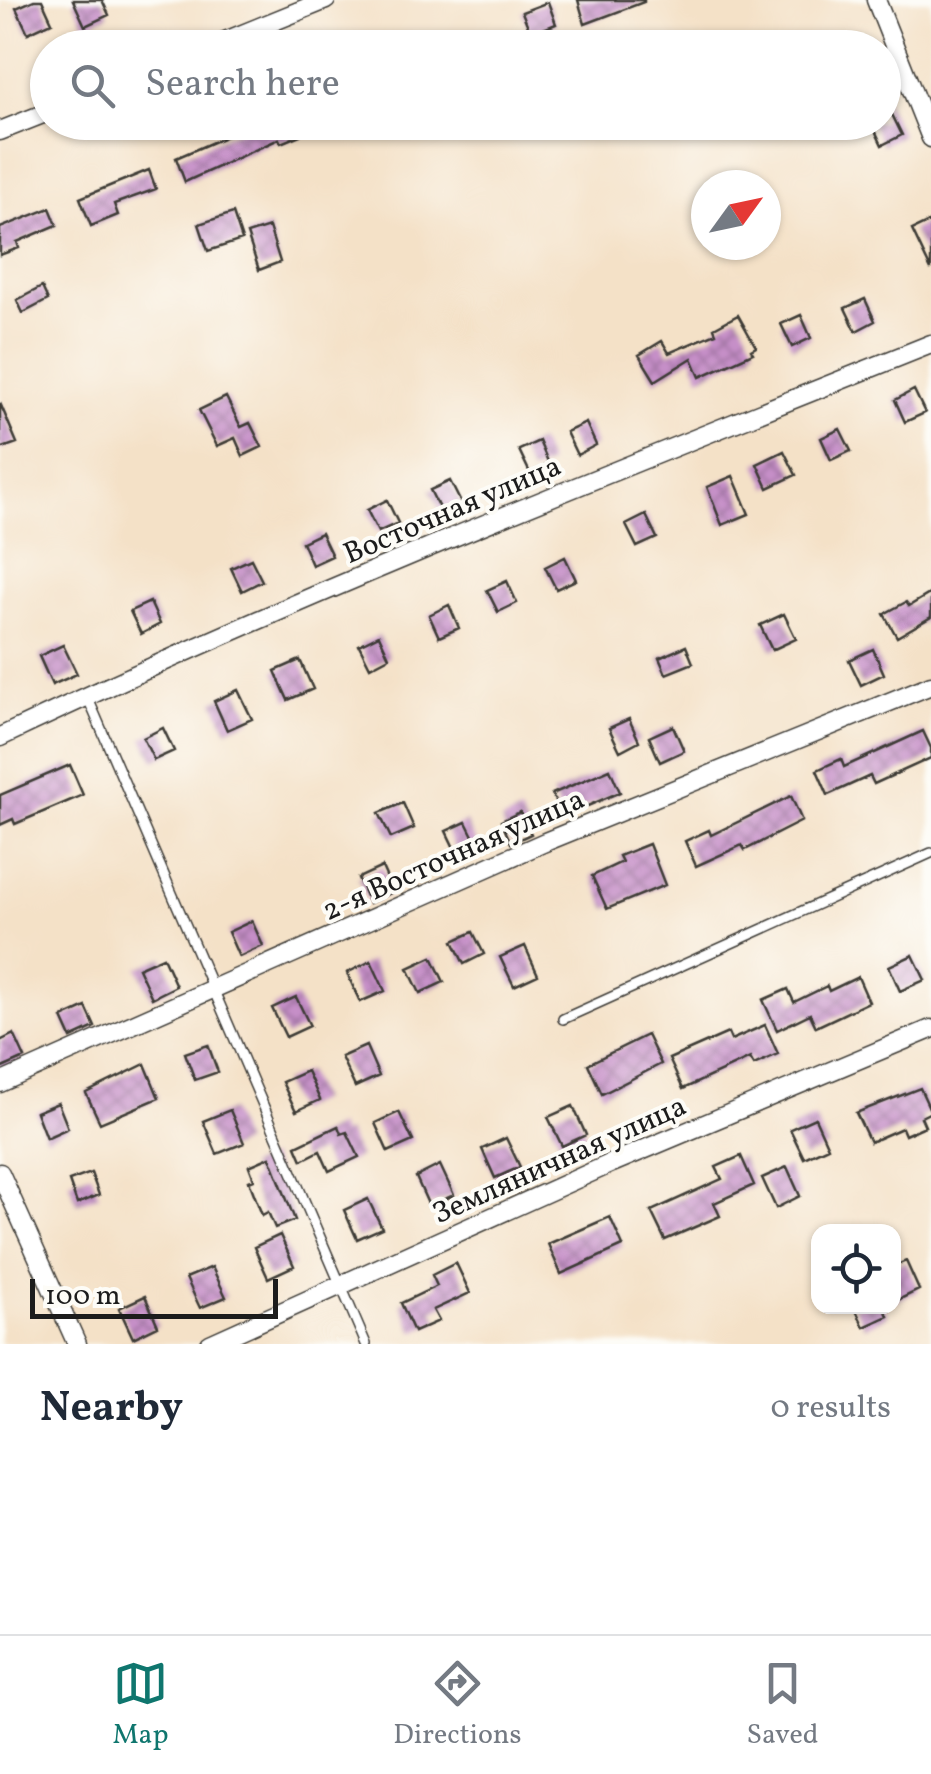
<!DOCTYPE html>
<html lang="en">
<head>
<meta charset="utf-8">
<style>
  :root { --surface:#fff; --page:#f2f2f3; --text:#1f2937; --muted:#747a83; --line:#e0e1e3; --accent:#0f766e }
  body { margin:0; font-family:Vollkorn,serif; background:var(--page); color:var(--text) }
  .controls { position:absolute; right:30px; bottom:30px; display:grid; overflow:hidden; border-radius:20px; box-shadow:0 2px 8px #0004 }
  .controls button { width:90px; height:90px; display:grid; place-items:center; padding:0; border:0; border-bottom:2px solid var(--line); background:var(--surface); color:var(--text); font:50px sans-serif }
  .compass { position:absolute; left:691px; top:170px; width:90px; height:90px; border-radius:50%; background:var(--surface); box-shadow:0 2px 8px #0004; rotate:57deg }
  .scale { position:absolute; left:30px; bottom:25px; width:248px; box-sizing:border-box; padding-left:10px; border:5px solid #1c1c1c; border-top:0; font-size:28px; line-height:35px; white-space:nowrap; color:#1c1c1c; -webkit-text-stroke:8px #fdfcf7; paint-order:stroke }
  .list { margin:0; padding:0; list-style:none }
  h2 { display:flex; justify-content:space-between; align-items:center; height:130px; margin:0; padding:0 40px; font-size:42px }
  h2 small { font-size:32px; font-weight:400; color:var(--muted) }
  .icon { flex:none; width:55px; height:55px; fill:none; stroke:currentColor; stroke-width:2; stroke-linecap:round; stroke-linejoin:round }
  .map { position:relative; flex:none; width:931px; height:1344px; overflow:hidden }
  .search { position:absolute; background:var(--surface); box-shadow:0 2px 8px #0004; left:30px; right:30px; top:30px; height:110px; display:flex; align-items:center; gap:25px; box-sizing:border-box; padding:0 35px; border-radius:55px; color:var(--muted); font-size:38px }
  .sheet { height:290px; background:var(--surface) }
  nav { display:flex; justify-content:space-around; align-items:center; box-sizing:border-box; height:140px; border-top:2px solid var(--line); background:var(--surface); font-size:28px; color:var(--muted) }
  nav a { display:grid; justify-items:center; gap:5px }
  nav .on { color:var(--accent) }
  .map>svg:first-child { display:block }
  .building { fill:url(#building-cross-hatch) }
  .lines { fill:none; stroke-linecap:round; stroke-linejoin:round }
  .lane-casing { stroke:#3c3a36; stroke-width:12 }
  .street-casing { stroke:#3c3a36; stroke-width:21 }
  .lane { stroke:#fff; stroke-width:9 }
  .street { stroke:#fff; stroke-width:18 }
  .labels { text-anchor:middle; stroke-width:8; stroke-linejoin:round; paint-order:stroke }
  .street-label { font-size:30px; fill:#1c1c1c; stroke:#fdfcf7 }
</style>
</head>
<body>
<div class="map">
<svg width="931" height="1344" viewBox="0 0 931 1344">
  <defs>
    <pattern id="building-cross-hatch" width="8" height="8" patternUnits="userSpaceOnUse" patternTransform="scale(2.5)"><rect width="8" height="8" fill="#c68fc8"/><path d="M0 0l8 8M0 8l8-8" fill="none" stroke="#a074a2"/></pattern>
  </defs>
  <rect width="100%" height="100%" fill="#fdfcf7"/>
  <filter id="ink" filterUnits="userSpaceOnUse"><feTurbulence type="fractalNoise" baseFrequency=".01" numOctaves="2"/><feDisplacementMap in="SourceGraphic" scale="20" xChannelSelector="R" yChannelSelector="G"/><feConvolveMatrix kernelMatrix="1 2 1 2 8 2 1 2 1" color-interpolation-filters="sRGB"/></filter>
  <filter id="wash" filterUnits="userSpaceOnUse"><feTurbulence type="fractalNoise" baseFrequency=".0048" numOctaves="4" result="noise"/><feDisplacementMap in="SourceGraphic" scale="40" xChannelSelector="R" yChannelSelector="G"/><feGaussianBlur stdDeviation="2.25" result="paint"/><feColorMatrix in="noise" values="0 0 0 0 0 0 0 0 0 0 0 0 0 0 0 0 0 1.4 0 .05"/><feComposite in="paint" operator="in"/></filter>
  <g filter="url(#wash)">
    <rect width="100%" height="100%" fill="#f4e1c7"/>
    <g id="blocks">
      <path class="building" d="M34,0h8l10,22 -24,11 -12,-25z
        M73,0h29l7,15 -24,11z
        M578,0h66v2l-59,22z
        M548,2l8,22 -25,10 -9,-22z
        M495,33l5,15h-40v-2z
        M884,98l18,37 -20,10 -11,-23h13z
        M259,122h36l5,13 -19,8 -2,-4 -94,43 -9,-24z
        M149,170l7,19 -42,15 4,11 -27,11 -11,-28z
        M50,208l7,17 -40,17 2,6 -19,7v-27z
        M233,213l9,27 -34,11 -9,-27z
        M931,221v49l-19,-40z
        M269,227l11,35 -21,8 -12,-36z
        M42,287l6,13 -25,13 -6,-13z
        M865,299l10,22 -19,10 -11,-23z
        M738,315l18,32 -5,3 2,3 -53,24 -8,-19 -37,23 -16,-26 23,-14 7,12 47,-20 -2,-5z
        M801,315l10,23 -19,9 -11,-23z
        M914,390l11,23 -20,9 -10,-22z
        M226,397l15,30 9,-4 12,24 -19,9 -8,-18 -18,8 -18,-36z
        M0,403l17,40 -17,6z
        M586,423l10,22 -19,10 -11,-23z
        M840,429l11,22 -20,9 -10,-22z
        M539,441l10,23 -19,9 -11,-23z
        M784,451l12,24 -28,13 -11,-24z
        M733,476l16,38 -27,11 -15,-38z
        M450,481l11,22 -20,9 -11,-22z
        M387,500l11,23 -20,9 -11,-22z
        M646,515l11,23 -20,9 -11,-22z
        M321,533l11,23 -20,9 -10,-23z
        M565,557l11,23 -20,9 -11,-22z
        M251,559l11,22 -20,10 -11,-23z
        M507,581l10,22 -19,9 -11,-22z
        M931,593v24l-34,20 -13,-23 22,-12 3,4z
        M150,602l10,22 -19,10 -11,-23z
        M449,605l10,23 -20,9 -10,-22z
        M784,614l12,25 -24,11 -12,-25z
        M379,635l10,22 -19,10 -11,-22z
        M63,645l14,29 -25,11 -13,-29z
        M686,646l7,17 -27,11 -7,-16z
        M873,649l11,25 -23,11 -12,-25z
        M300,660l13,29 -25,11 -13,-29z
        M238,690l14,29 -25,11 -13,-29z
        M629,719l10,22 -19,10 -11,-23z
        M673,726l11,25 -24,11 -11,-25z
        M163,728l11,23 -20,9 -11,-22z
        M923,731l8,17v10l-57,26 -4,-8 -42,19 -11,-25 24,-11 3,8z
        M70,765l13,30 -68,29 -2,-5 -13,6v-30z
        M610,769l10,23 -58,25 -10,-23z
        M791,796l11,25 -57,29 -3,-5 -46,21 -11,-25 24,-11 2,5z
        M403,803l11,25 -23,10 -12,-25z
        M520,812l11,22 -20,9 -10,-22z
        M466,822l11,22 -20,10 -11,-23z
        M649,844l16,41 -58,24 -15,-33 30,-14 -3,-6z
        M382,867l11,25 -24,11 -11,-25z
        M252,921l11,25 -24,11 -11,-25z
        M473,932l11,22 -20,10 -11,-23z
        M525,946l13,29 -24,11 -14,-29z
        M913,955l12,25 -25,11 -11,-25z
        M163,957l13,29 -24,12 -14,-30z
        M432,957l12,25 -24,11 -12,-25z
        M371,961l14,30 -25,11 -13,-29z
        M858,977l11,25 -53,25 -6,-13 -33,16 -14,-30 25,-11 6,13 33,-16 2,5z
        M296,997l14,29 -24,11 -14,-29z
        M86,1007l9,20 -24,11 -9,-20z
        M765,1025l13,29 -24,11 -4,-7 -67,31 -14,-30 59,-26 3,7z
        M14,1034l11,24 -25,11v-28z
        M647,1035l14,29 -59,30 -14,-30z
        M208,1045l10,27 -23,8 -10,-27z
        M366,1046l13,30 -24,11 -14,-30z
        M145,1064l14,34 -59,25 -14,-30z
        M307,1071l13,29 -24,11 -14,-29z
        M920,1088l11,24 -10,5 4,9 -20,9 -3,-7 -32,14 -14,-29z
        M58,1103l10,25 -22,10 -10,-26z
        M573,1106l13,29 -24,11 -14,-29z
        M230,1110l14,33 -27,11 -14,-33z
        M399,1112l14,29 -25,11 -13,-29z
        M815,1118l13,29 -24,11 -14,-29z
        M338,1126l3,8 6,-2 12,25 -30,14 -9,-20 -18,9 -6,-14z
        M506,1138l14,29 -25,11 -13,-29z
        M741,1156l13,29 -40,18 6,13 -55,24 -14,-29 71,-32 -6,-12z
        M270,1157l25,63 -20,8 -7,-16 -6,3 -13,-34 5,-2 -5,-13z
        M440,1165l14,30 -25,11 -13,-29z
        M787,1167l13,29 -24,12 -14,-30z
        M91,1173l8,22 -22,9 -8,-23z
        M368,1199l14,29 -25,11 -13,-29z
        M610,1217l13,29 -62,28 -13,-30z
        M280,1235l14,31 -26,12 -14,-31z
        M906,1261l13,29 -25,12v-36z
        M456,1263l14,30 -37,17 6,11 -25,11 -13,-29 36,-17 -5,-11z
        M212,1267l14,30 -26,11 -14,-30z
        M145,1296l13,30 -25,12 -14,-30z
        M854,1306h30l4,10 -24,11z"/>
    </g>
  </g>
  <g filter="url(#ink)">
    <use href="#blocks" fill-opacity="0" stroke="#3c3a36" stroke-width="2.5"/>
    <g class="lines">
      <g class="lane-casing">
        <path id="lane" d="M87,696l279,648
          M563,1019l368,-166"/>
      </g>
      <g class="street-casing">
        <path id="street" d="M876,0l55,138
          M208,48l118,-48
          M0,131l48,-19
          M0,737c304,-144 619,-268 931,-393
          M0,1083l545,-241 386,-157
          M0,1173l77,171
          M210,1344l402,-181 319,-134"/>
      </g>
      <use href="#lane" class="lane"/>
      <use href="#street" class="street"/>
    </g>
  </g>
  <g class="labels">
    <g class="street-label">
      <text transform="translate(452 509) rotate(-23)" y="10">Восточная улица</text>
      <text transform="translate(453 854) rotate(-24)" y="10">2-я Восточная улица</text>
      <text transform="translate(559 1159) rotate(-24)" y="10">Земляничная улица</text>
    </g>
  </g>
</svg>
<div class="controls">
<button><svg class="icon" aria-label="locate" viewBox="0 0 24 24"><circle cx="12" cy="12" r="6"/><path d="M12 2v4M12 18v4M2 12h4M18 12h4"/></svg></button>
</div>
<svg class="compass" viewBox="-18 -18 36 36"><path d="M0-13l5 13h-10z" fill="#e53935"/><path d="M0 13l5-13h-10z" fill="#747a83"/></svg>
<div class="scale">100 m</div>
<div class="search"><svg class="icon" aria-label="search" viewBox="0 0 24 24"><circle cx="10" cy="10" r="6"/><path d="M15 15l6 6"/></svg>Search here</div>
</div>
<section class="sheet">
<h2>Nearby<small>0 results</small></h2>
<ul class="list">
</ul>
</section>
<nav>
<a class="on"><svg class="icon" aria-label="map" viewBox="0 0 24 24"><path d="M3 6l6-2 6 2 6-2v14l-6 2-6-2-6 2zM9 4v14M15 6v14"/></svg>Map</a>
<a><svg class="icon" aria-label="directions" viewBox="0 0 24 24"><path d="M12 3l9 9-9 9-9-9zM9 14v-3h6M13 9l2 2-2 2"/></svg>Directions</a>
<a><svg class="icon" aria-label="saved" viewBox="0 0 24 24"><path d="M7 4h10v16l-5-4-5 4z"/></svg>Saved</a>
</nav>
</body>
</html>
